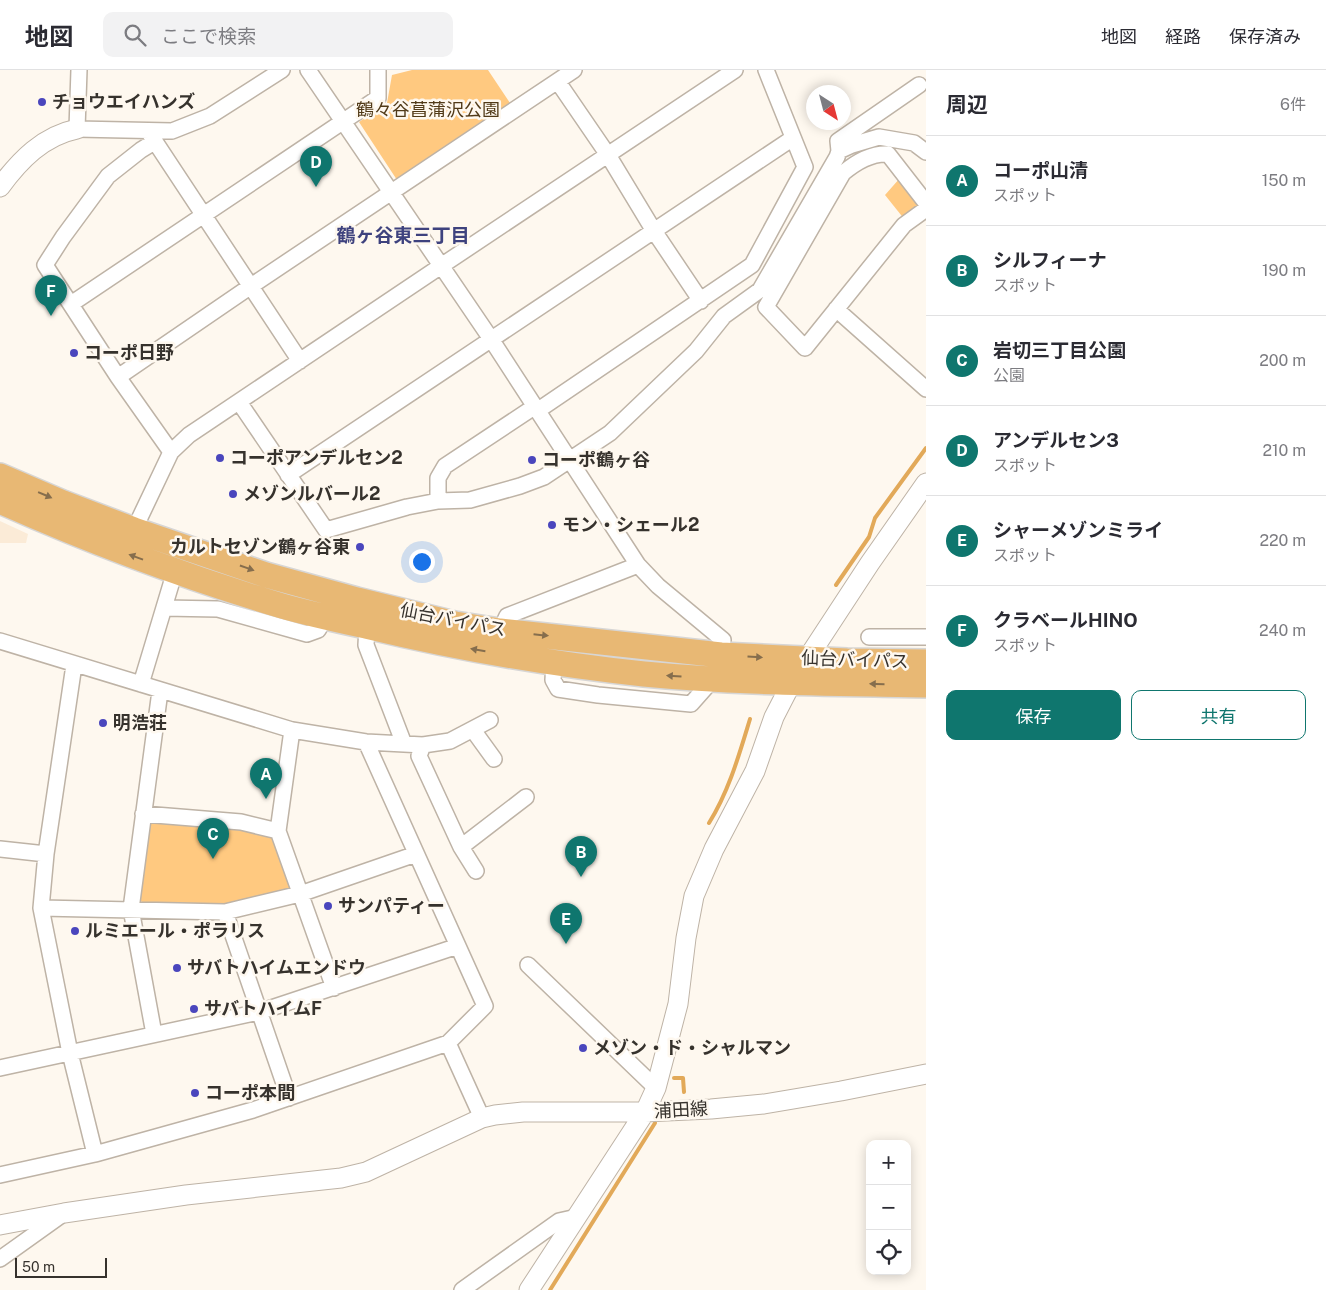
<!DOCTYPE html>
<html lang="ja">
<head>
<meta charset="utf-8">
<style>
  :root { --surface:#fff; --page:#f2f2f3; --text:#2b2b33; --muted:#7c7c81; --line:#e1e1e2; --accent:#0f766e }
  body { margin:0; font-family:"Public Sans","Noto Sans JP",sans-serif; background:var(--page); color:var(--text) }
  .controls { position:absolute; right:15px; bottom:15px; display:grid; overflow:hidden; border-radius:10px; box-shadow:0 2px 12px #0003 }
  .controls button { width:45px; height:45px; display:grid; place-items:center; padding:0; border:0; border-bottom:1px solid var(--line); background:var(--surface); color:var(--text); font:25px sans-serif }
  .compass { position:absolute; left:806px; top:15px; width:45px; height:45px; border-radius:50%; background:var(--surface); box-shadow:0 2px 12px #0003; rotate:144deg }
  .scale { position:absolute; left:15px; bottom:12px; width:92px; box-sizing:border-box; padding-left:5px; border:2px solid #36322d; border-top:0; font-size:14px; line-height:18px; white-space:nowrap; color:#36322d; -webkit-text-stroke:4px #fef8ef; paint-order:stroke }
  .you { position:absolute; left:421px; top:491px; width:18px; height:18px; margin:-12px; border:4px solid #fff; border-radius:50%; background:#1a73e8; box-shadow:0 0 0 8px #1a73e833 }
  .badge { display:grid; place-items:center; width:32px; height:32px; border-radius:50%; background:var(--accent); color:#fff; font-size:16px; font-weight:700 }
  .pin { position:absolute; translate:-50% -41px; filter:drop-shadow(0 1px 2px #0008) }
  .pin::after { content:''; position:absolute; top:26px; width:18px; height:15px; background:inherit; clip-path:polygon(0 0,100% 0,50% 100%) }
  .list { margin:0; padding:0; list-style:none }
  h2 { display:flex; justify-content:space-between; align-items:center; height:65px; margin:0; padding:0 20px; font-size:21px }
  h2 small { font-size:16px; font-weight:400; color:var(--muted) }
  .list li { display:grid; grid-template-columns:32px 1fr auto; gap:15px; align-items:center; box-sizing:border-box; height:90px; padding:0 20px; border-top:1px solid var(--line) }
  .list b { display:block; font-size:19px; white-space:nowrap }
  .list p { margin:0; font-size:16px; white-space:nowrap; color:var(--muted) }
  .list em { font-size:16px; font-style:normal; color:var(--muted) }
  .actions { display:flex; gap:10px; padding:15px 20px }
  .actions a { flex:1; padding:11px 0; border:1px solid var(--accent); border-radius:10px; text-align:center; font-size:18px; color:var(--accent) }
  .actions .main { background:var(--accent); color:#fff }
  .icon { flex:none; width:28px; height:28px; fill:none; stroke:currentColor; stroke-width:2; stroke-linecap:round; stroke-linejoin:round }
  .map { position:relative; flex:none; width:926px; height:1220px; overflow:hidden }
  header { display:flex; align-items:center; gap:30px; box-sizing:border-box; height:70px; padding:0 25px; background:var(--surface); border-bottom:1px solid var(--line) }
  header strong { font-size:24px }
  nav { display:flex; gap:28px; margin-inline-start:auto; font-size:18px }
  .search { width:350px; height:45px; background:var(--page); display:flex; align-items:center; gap:12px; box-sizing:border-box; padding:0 18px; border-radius:10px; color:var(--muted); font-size:19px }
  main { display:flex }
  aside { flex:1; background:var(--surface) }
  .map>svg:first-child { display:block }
  .built { fill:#fbebd7 }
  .park { fill:#ffc980 }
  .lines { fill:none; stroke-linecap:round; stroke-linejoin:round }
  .stream { stroke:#e2a959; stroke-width:4 }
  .minor-casing { stroke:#beb3a6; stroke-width:18 }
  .tertiary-casing { stroke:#beb3a6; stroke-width:21 }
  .trunk-casing { stroke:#d7d6d5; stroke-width:28 }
  .minor { stroke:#fff; stroke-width:15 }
  .tertiary { stroke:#fff; stroke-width:19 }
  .trunk { stroke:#e8b874; stroke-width:25 }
  .oneway { fill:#866e4d }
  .poi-dot { fill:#4a46bd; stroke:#fef8ef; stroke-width:2 }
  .labels { text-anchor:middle; stroke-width:5; stroke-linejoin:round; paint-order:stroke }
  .poi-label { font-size:18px; font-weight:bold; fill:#36322d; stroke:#fef8ef; text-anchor:start }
  .park-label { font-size:18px; fill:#513a18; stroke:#fef8ef }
  .street-label { font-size:18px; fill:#36322d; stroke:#fef8ef }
  .neighbourhood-label { font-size:19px; font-weight:bold; fill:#3e427e; stroke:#fef8ef }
</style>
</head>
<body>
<header>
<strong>地図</strong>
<div class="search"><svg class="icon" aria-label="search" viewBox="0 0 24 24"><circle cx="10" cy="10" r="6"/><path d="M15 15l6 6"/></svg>ここで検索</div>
<nav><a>地図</a><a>経路</a><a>保存済み</a></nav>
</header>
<main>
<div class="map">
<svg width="926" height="1220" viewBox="0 0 926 1220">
  <rect width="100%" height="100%" fill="#fef8ef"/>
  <path class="built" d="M0,451l28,13 -2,9h-26z"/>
  <path class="park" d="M412,0h76l22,33 -113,77 -38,-58 28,-19 5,-28z
    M900,108l20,23v9l-15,10 -20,-25z
    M149,750l93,8 30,6 19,56 -62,15h-82l-10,-6z"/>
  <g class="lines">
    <path class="stream" d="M836,515l33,-48 6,-19 51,-70
      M709,753c20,-32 30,-68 41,-104
      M674,1008h9l1,14
      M550,1220l105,-167"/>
    <g class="minor-casing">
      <path id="minor" d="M79,0l-2,59 95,2 38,-15 72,-46
        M308,0l183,269 147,226 20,21 65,54 -2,15
        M558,12l50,73 46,76 47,70
        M150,64l150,227
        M154,72l-13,8 -33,26 -45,61 -18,28 73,112 53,75
        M839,81l13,-6 27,-8 35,6 12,9
        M926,133l-38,-49c-17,-1 -32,8 -45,19l-77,134 39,41 99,-123 22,-16
        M71,234l307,-206v-28
        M836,239l90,80
        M118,307l133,-91 323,-216
        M239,332l87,128 81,-23 31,-6 32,-1 50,-14 24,-9 66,-44 86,-82 28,-35 36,-26 77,-133 2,-6 -1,-10 81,-56
        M537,341l215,-146 53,-98 -39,-97
        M288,405l505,-337
        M438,431v-23l7,-12 89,-59
        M134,460l37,-78 18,-17 252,-169 294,-196
        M164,538l54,1 89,25 11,-4 8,-13
        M367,557l-1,18 38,99
        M500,561l7,-15 131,-51
        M869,567h57
        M0,571l292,89 74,12 57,3 27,-4 40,-21
        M554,592l-1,18 5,9 40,6 93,9 23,-26
        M74,595l-28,189 -5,54 29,145 25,101
        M141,614l34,-113
        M292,660l-14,101 56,157
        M473,660l21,29
        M423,675l-4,11 42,91 15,24
        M143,744l98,8 37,9
        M461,777l65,-50
        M0,779l46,5
        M41,838l184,4 75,-18 116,-40
        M225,842l64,186
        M528,895l128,123
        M154,964l-23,-125 29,-218
        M448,973l34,75
        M0,998l259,-56 199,-66
        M0,1105l95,-21 158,-44 195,-67 37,-37 -119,-264
        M0,1189l63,-45
        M462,1220l97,-69 18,-4"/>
    </g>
    <g class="tertiary-casing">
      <path id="tertiary" d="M0,117c20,-27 43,-51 77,-58
        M0,1155l64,-12 122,-18 155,-17 25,-6 116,-54 13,-3 28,-3h122l66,-3 53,-5 77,-13 85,-17
        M529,1220l116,-178 11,-24 22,-84 8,-66 8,-42 20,-47 41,-78 19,-54 18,-35 78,-119 56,-80"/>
    </g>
    <g class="trunk-casing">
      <path id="trunk" d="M0,406l63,27 71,27 132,45 91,25 98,24 45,7 221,24 126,6 79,1
        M0,431c92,41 186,76 282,105 28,8 56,14 84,20 92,22 184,38 278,48 94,9 188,9 282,11"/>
    </g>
    <use href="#minor" class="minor"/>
    <use href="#tertiary" class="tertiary"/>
    <use href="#trunk" class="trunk"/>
  </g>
  <defs><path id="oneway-solid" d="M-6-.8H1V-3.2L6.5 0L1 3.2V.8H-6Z" transform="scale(1.25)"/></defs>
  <g class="oneway">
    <use href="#oneway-solid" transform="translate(45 425) rotate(23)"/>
    <use href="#oneway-solid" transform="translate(136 487) rotate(-160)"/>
    <use href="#oneway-solid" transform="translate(247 498) rotate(19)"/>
    <use href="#oneway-solid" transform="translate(541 565) rotate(6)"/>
    <use href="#oneway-solid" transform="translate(478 580) rotate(-170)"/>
    <use href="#oneway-solid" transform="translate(755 587) rotate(3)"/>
    <use href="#oneway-solid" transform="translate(674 606) rotate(-176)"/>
    <use href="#oneway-solid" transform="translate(877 614) rotate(-179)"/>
  </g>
  <g class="poi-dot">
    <circle cx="42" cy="32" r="5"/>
    <circle cx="74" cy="283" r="5"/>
    <circle cx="220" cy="388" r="5"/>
    <circle cx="532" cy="390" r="5"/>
    <circle cx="233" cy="424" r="5"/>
    <circle cx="552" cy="455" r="5"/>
    <circle cx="360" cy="477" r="5"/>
    <circle cx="103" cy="653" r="5"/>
    <circle cx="328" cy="836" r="5"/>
    <circle cx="75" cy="861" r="5"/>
    <circle cx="177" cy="898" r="5"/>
    <circle cx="194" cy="939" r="5"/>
    <circle cx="583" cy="978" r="5"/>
    <circle cx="195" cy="1023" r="5"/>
  </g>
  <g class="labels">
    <g class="poi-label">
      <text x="52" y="38">チョウエイハンズ</text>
      <text x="84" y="289">コーポ日野</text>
      <text x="230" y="394">コーポアンデルセン2</text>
      <text x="542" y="396">コーポ鶴ヶ谷</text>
      <text x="243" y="430">メゾンルバール2</text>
      <text x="562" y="461">モン・シェール2</text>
      <text x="350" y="483" text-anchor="end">カルトセゾン鶴ヶ谷東</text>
      <text x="113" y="659">明浩荘</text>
      <text x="338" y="842">サンパティー</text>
      <text x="85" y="867">ルミエール・ポラリス</text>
      <text x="187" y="904">サバトハイムエンドウ</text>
      <text x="204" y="945">サバトハイムF</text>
      <text x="593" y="984">メゾン・ド・シャルマン</text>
      <text x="205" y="1029">コーポ本間</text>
    </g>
    <g class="park-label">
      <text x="428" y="46">鶴々谷菖蒲沢公園</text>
    </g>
    <g class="street-label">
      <text transform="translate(453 550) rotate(11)" y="6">仙台バイパス</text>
      <text transform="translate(855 590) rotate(2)" y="6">仙台バイパス</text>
      <text transform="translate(681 1040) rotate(-3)" y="6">浦田線</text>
    </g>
    <g class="neighbourhood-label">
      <text x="403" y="172">鶴ヶ谷東三丁目</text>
    </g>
  </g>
</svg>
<div class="controls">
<button>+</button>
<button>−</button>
<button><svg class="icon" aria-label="locate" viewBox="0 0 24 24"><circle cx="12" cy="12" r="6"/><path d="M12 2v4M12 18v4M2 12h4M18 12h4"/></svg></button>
</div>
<svg class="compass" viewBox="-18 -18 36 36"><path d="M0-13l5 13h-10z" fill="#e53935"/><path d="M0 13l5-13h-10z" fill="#7c7c81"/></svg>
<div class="scale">50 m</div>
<div class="you"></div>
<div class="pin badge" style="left:266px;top:729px">A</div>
<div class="pin badge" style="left:581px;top:807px">B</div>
<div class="pin badge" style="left:213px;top:789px">C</div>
<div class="pin badge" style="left:316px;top:117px">D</div>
<div class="pin badge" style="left:566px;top:874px">E</div>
<div class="pin badge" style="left:51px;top:246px">F</div>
</div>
<aside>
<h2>周辺<small>6件</small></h2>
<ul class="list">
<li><span class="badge">A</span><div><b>コーポ山清</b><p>スポット</p></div><em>150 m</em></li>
<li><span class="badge">B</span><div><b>シルフィーナ</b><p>スポット</p></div><em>190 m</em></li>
<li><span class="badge">C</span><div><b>岩切三丁目公園</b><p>公園</p></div><em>200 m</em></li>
<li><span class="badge">D</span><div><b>アンデルセン3</b><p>スポット</p></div><em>210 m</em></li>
<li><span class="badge">E</span><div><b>シャーメゾンミライ</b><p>スポット</p></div><em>220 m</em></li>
<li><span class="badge">F</span><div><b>クラベールHINO</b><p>スポット</p></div><em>240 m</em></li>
</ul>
<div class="actions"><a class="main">保存</a><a>共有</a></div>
</aside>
</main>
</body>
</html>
